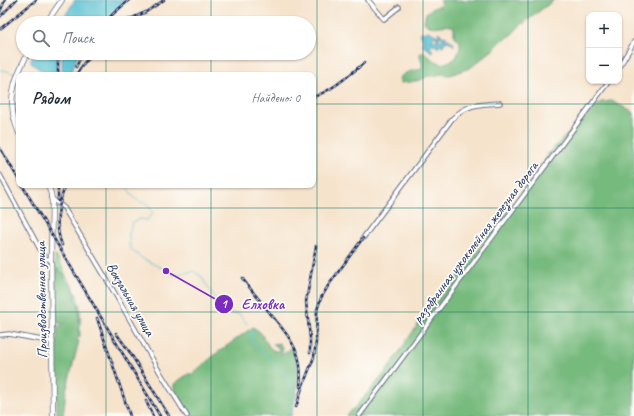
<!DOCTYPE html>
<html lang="ru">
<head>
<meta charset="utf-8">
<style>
  :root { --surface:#fff; --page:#f2f2f3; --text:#1f2937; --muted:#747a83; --line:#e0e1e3 }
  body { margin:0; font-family:Caveat,sans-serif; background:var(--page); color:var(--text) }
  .controls { position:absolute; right:12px; top:12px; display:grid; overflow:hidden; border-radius:8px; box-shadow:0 1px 3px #0004 }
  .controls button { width:36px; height:36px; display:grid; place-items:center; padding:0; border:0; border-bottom:1px solid var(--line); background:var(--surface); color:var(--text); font:20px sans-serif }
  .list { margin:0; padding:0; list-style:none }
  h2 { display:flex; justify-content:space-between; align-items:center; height:52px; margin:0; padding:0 16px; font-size:17px }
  h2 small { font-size:13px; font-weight:400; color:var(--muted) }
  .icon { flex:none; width:22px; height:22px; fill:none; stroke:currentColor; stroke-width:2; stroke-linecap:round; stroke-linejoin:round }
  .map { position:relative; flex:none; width:634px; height:416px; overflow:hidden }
  .search { position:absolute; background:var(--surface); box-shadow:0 1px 3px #0004; left:16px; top:16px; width:300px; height:44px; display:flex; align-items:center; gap:10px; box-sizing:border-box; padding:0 14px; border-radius:22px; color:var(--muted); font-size:15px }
  .panel { position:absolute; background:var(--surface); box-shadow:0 1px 3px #0004; left:16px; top:72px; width:300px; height:116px; border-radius:8px }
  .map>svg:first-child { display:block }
  .green { fill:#94da94; stroke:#588479 }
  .forest { fill:#77ba7e; stroke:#49746e }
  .water { fill:#56c0d2; stroke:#387898 }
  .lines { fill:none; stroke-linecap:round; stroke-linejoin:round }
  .stream { stroke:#56c0d2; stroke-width:1 }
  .minor-casing { stroke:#686e84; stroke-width:5.5 }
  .major-casing { stroke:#686e84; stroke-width:6 }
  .minor { stroke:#fff; stroke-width:3.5 }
  .major { stroke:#fff; stroke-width:4.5 }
  .rail-casing { stroke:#1b2f5e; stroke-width:2.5 }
  .rail { stroke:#fdfcf7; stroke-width:1; stroke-dasharray:3; stroke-linecap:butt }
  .grid { fill:none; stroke:#0f766e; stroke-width:1; stroke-opacity:0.55 }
  .labels { text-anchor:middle; stroke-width:3.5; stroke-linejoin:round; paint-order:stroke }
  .street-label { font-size:14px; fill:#1b2f5e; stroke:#fdfcf7 }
  .leader { fill:none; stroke:#7b2cbf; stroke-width:1.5 }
  .callout-dot { fill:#7b2cbf; stroke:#fdfcf7; stroke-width:1.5 }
  .mark-label { font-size:12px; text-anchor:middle; font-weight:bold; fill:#fff }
  .callout-label { font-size:15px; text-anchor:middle; font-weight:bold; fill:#7b2cbf; stroke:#fdfcf7; stroke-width:3.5; stroke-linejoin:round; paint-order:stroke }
</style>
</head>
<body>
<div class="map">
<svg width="634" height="416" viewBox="0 0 634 416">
  <rect width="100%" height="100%" fill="#fdfcf7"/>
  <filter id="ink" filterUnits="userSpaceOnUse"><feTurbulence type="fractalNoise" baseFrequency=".025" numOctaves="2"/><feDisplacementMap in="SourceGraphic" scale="8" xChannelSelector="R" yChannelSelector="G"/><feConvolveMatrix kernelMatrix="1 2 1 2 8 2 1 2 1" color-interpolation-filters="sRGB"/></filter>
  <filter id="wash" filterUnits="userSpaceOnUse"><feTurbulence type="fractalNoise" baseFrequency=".012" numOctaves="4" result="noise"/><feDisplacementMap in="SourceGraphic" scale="16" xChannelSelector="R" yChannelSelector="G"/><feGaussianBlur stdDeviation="0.9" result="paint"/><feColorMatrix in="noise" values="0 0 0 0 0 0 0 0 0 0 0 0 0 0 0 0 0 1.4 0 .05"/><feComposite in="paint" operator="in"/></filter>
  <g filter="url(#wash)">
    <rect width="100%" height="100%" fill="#f6e3cc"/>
    <path class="green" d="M55,256h1c5,7 7,15 11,22 2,4 5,6 7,10 8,17 7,31 6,49l-2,-4 1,-14 -1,-14 -3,-6v-5l-2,-5 -3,-5 -6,-4 -1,-7 -4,-2h-1l-2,5z"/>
    <path class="forest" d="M441,0h113l-34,26 -9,9 -7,4 -10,10 -24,19 -20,7 -11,-1 -3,2h-8l-7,4 -11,2 -9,1 -2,-4c6,-9 15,-8 23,-10 1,-7 -2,-10 -2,-15l4,-2 8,7 10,5 11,-4 4,-4 3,-8v-6l-6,-7v-8c-10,-5 -23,5 -30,-5l2,-9 7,-5 7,-2 1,-4z
      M612,101l22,12v303h-288l11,-11 29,-33 36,-54 38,-44 83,-110 6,-12 52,-50z
      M58,268l1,3 5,3 1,6c6,6 11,10 10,19 7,11 2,25 4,38h-1l-1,2 2,2 -13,50 -3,25h-6v-89l1,-1h5l2,-2 -7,-1 -1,-2 -1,-45 1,-2z
      M253,327l7,5 10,16 5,3h3l1,-1v-2l-6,-4 6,-1 3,4v8l9,-7h1l1,1c9,25 4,43 -2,67h-99l-18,-28v-4l14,-10h4l25,-21z"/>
    <path class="water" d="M75,0h53l-27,23h-39l4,-9z
      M428,31l10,5 1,-1 -1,-3 3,2v3l-3,2h-2l2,-1v-1h-5v2l-1,2 10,-1 1,-1 -1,-3 5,1 -2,2v1l3,-1 5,3 1,4 -4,-4 -2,-1 -4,2h-2v1h2v1l-2,1 -3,-1v2l-1,1 -1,-1 1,-2 -4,1v-2h-2l-3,3 2,1 2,3 -2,1 -4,-4 -3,-1 -1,-2v-7l-3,-4 1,-2 4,1z
      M34,53h24v22h-10l-17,-12v-3z
      M62,53h17l-9,22h-8z"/>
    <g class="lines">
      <path class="stream" d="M0,70l7,1 10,4
        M126,185c6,11 9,17 22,19l5,9 -6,7 -8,-1 -7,4 -3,11 1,14 10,9 35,18 18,-4 8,5 13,21 14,8 -2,8 13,1 8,10
        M251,329l1,11 5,7 26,24 6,10 4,12 -3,23"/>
    </g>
  </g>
  <g filter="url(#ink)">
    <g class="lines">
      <g class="minor-casing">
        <path id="minor" d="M368,0l16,19 15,-12
          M619,67l15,-25
          M0,175l43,80 3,4h5
          M51,198l13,10 46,77 48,84 29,47
          M363,238l89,-119c14,-15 28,-15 48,-16
          M0,335l9,-1 44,8
          M359,416l250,-335"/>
      </g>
      <g class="major-casing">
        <path id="major" d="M46,23l16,-23
          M19,133c-13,-30 -6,-53 9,-80
          M48,185l3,9 1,8 -1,57 2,157"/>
      </g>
      <use href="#minor" class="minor"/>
      <use href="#major" class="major"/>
      <g class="rail-casing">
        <path id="rail" d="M0,12l5,-12
          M0,17l16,-17
          M104,23l10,-10 15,-13
          M121,23l25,-11 18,-12
          M0,29l36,-29
          M76,67l7,-14
          M58,75v-22
          M76,75l8,-12 10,-10
          M313,97c20,-7 35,-21 51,-34
          M0,148l19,32
          M22,185l138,231
          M58,185v16
          M62,245c-8,-19 -4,-42 4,-60
          M242,278c10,13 21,26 31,39 10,12 20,24 25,39 3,10 3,21 2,31
          M97,318l33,98
          M116,333l13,18 40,65
          M310,353v-15l-4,-36 10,-56
          M300,393l14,-36 2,-15 1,-32 4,-12 7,-12 35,-48
          M146,401l7,15
          M296,407l6,-19"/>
      </g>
      <use href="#rail" class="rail"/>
    </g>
  </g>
  <path class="grid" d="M106,0v23M211,0v23M317,0v416M423,0v416M528,0v416M106,53v22M211,53v22M0,104h19M313,104h321M106,185v231M211,185v231M0,208h634M0,312h634"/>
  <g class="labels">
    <g class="street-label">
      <text transform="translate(475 242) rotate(-53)" y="5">разобранная узкоколейная железная дорога</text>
      <text transform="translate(131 299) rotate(60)" y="5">Вокзальная улица</text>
      <text transform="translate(41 300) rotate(-91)" y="5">Производственная улица</text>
    </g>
  </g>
  <path class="leader" d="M166 271L224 304"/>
  <g class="callout-dot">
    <circle cx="166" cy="271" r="4"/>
    <circle cx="224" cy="304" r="10"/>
  </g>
  <g class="mark-label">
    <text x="224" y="308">1</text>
  </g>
  <g class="callout-label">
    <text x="263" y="309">Елховка</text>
  </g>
</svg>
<div class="controls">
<button>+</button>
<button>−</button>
</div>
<div class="search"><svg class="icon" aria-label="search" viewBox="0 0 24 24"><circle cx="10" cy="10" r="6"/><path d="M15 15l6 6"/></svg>Поиск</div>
<section class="panel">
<h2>Рядом<small>Найдено: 0</small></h2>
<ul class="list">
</ul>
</section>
</div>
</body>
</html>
